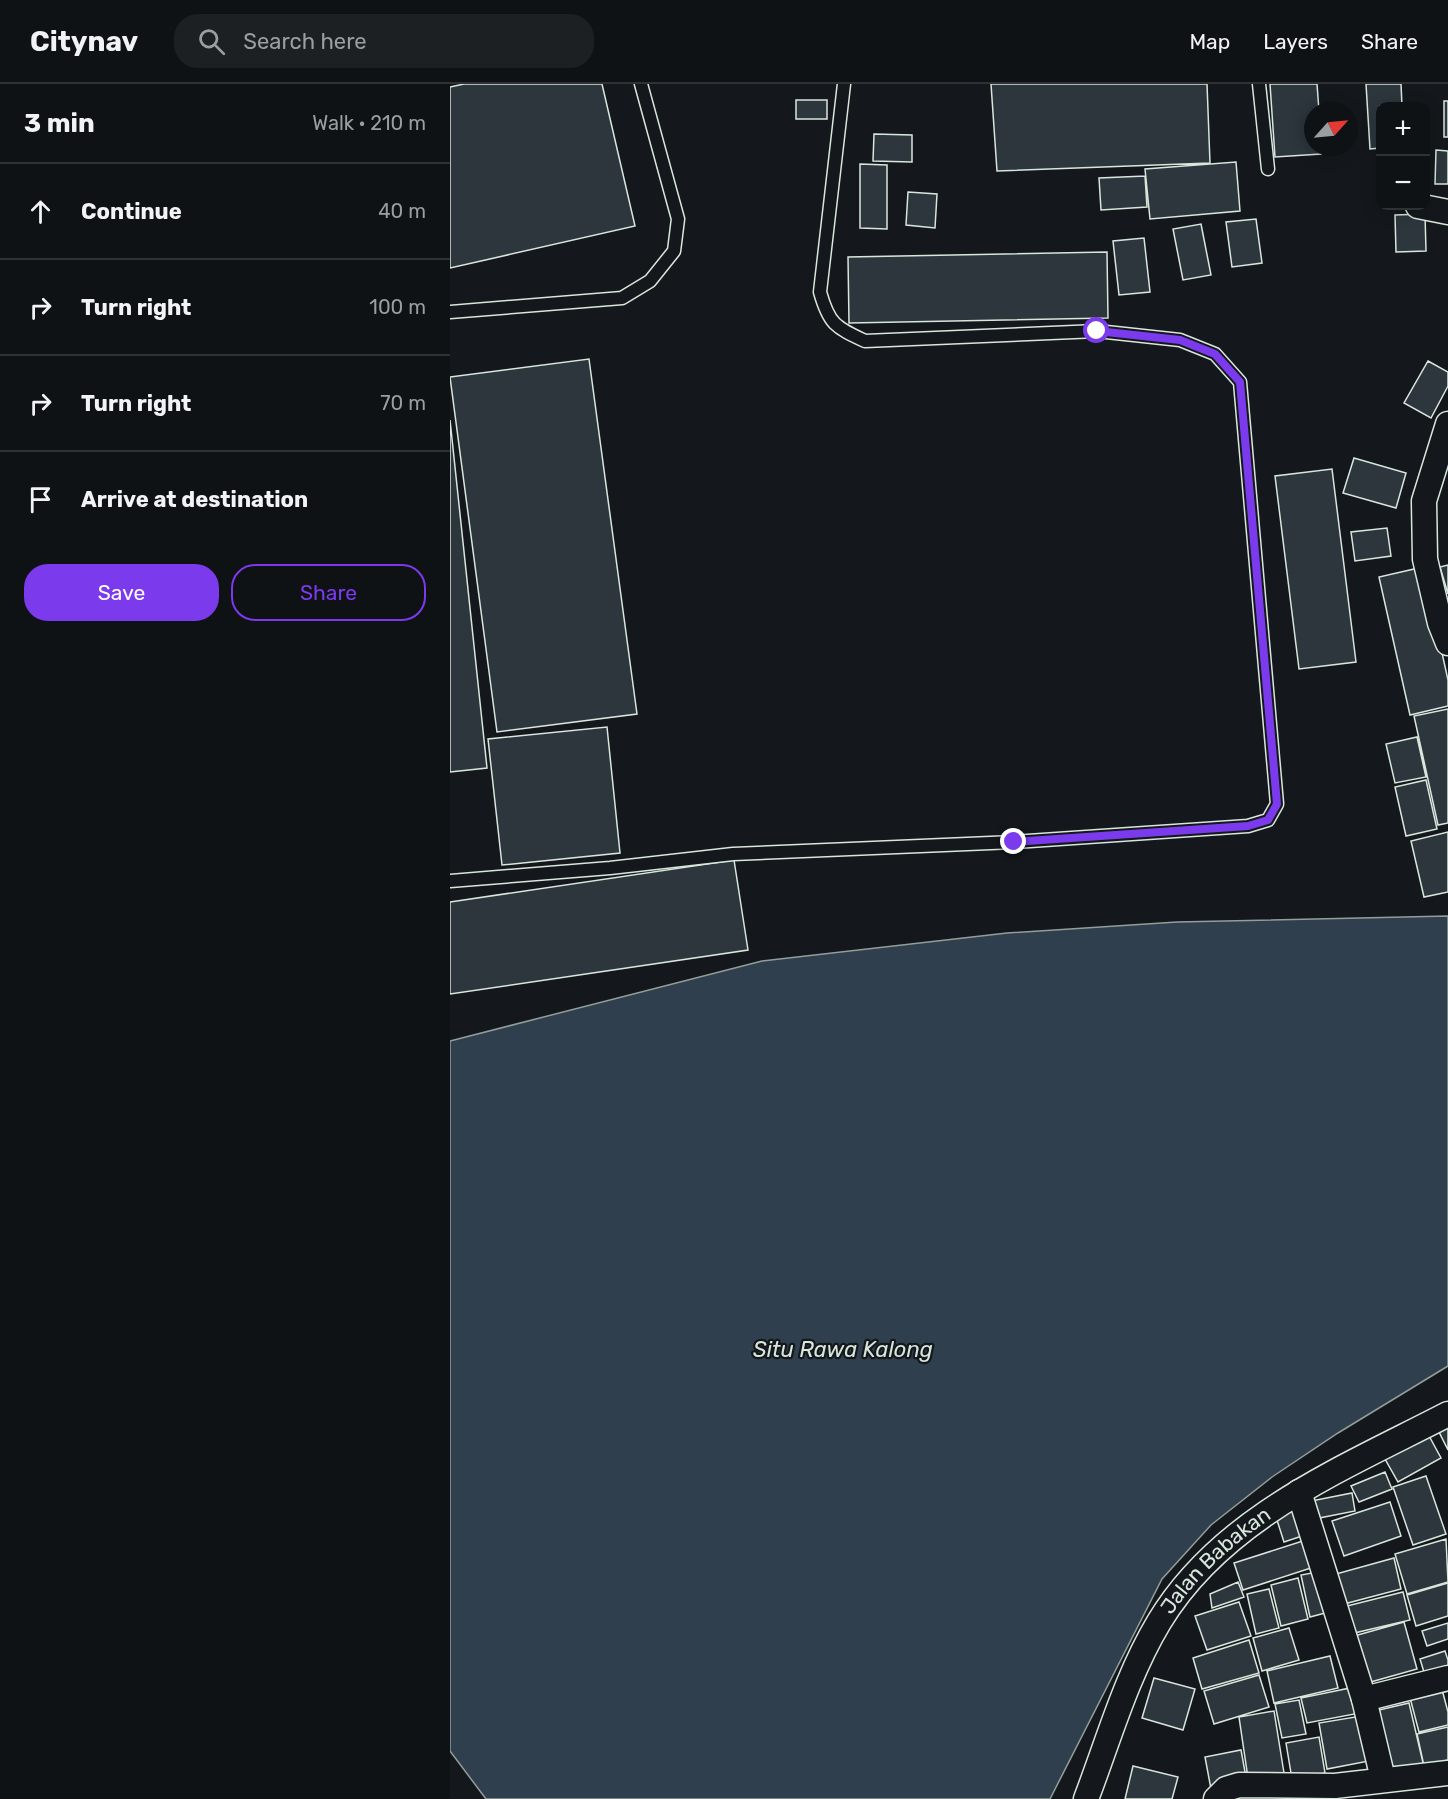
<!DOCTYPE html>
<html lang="en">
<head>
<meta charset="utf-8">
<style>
  :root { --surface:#0f1215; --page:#1d2022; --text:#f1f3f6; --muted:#9b9ea0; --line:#2f3234; --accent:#7c3aed }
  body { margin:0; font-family:Rubik,sans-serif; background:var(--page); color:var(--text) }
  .controls { position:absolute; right:18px; top:18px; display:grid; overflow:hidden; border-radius:12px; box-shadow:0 3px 15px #0003 }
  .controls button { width:54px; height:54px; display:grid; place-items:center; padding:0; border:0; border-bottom:2px solid var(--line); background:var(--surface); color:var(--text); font:30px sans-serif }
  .compass { position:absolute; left:854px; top:18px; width:54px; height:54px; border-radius:50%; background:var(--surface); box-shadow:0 3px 15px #0003; rotate:63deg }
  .stop { position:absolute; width:18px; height:18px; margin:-14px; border:4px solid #7c3aed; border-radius:50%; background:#fff }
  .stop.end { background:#7c3aed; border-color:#fff; box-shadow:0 2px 6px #0008 }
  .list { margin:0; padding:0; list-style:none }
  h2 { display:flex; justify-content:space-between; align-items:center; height:78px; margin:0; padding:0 24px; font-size:26px }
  h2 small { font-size:20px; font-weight:400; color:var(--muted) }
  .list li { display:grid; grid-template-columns:39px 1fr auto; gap:18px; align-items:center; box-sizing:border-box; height:96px; padding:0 24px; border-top:2px solid var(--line) }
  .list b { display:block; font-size:22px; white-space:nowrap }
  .list em { font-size:20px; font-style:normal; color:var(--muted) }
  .actions { display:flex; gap:12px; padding:18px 24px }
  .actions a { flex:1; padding:14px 0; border:2px solid var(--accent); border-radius:24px; text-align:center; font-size:21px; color:var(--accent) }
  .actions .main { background:var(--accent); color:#fff }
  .icon { flex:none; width:33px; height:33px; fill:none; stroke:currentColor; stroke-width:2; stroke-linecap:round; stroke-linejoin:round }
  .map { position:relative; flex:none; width:998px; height:1715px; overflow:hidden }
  header { display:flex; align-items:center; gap:36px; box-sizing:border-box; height:84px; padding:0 30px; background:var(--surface); border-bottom:2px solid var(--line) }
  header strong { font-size:28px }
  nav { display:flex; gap:33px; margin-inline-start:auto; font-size:21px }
  .search { width:420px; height:54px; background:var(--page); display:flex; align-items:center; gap:15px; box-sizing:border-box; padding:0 21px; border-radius:24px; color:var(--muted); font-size:22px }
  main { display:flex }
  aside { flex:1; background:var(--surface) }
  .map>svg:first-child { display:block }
  .water { fill:#2f3f4d; stroke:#939e99; stroke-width:1.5 }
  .building { fill:#2c363c; stroke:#d8e6dc; stroke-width:1.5 }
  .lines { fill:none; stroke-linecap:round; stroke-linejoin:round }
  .lane-casing { stroke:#d8e6dc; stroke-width:15 }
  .street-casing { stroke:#d8e6dc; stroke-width:27 }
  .lane { stroke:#14181c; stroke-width:12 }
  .street { stroke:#14181c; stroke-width:24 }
  .route { stroke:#7c3aed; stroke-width:8 }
  .labels { text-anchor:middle; stroke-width:4.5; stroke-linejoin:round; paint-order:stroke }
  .street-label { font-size:21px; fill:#d8e6dc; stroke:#14181c }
  .water-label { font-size:22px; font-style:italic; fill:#d8e6dc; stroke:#14181c }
</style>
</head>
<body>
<header>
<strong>Citynav</strong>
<div class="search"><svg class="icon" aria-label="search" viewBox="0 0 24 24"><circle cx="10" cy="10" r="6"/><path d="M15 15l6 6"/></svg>Search here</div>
<nav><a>Map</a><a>Layers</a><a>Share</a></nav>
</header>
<main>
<aside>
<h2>3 min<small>Walk · 210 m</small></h2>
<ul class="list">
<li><svg class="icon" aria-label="ahead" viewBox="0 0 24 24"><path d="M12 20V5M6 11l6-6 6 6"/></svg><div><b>Continue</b></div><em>40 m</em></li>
<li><svg class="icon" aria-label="right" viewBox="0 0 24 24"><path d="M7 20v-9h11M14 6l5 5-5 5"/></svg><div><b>Turn right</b></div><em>100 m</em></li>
<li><svg class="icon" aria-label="right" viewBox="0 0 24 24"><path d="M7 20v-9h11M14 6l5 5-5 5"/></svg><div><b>Turn right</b></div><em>70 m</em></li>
<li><svg class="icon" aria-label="arrive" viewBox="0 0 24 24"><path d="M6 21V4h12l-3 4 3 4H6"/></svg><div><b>Arrive at destination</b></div></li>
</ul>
<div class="actions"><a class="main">Save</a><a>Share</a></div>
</aside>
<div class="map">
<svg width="998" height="1715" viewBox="0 0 998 1715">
  <rect width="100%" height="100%" fill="#14181c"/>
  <path class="water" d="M998,832v450l-110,67 -66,44 -61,48 -49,54 -112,220h-564l-36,-48v-710l312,-80 245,-28 170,-11z"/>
  <path class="building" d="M14,0h138l33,142 -185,42v-181z
    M541,0h216l3,79 -213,8z
    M820,0h47l2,27h-6v36h8v7l-46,3z
    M916,0h35l1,22h-22v42l-10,1z
    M346,16h31v19h-31z
    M994,17h4v36h-4z
    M424,50l38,1v27l-39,-1z
    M986,66l12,1v33h-13z
    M786,78l4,49 -90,8 -5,-50z
    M410,80l27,1v64l-27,-1z
    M695,92l2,31 -46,3 -2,-32z
    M458,108l29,2 -2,34 -29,-3z
    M975,130l1,37 -30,1 -1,-37z
    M806,135l6,44 -30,4 -6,-45z
    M751,140l10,51 -28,5 -10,-51z
    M694,154l6,54 -31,3 -6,-54z
    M657,168l1,66 -259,5 -1,-66z
    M139,275l48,355 -140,18 -47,-355z
    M978,277l20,11v14l-17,32 -27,-15z
    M0,336l37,348 -37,4z
    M904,374l52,15 -10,35 -53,-15z
    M882,385l24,193 -57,7 -24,-193z
    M937,444l4,28 -36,5 -4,-29z
    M998,481v29l-8,-27z
    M973,483l25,113v26l-38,9 -31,-138z
    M998,625v114l-10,2 -24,-109z
    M157,643l13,126 -118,12 -14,-126z
    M967,653l9,40 -31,6 -9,-39z
    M976,696l11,49 -31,7 -11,-49z
    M998,748v60l-24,5 -13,-56z
    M284,776l14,90 -298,44v-92z
    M998,1338v28l-11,-22z
    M978,1350l13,24 -43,24 -13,-23z
    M935,1388l7,17 -33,13 -8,-16z
    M976,1392l20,58 -33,11 -20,-58z
    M902,1409l3,18 -41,8 -3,-18z
    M940,1418l11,34 -57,20 -12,-35z
    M846,1426l9,25 -21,7 -8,-25z
    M859,1455l8,27 -74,24 -9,-27z
    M996,1455l2,43 -41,12 -12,-40z
    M944,1474l7,31 -57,15 -8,-30z
    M867,1488l12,40 -19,5 -9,-42z
    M848,1494l10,41 -27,7 -10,-41z
    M788,1498l6,15 -32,11 -2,-14z
    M998,1499v33l-32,10 -9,-31z
    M819,1505l10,39 -23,6 -9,-40z
    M953,1508l7,28 -60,14 -7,-27z
    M789,1518l12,34 -44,14 -12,-34z
    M954,1538l13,47 -57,16 -13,-47z
    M998,1539v16l-21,7 -5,-15z
    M839,1544l10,32 -37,11 -9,-33z
    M799,1556l10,33 -57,16 -9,-31z
    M995,1567l3,9v16l-21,6 -7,-23z
    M880,1572l8,32 -64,15 -7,-32z
    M809,1591l10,32 -55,17 -10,-33z
    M704,1594l41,11 -12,41 -41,-12z
    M990,1598l8,30v13l-29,7 -11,-42z
    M905,1603l5,26 -53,10 -6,-25z
    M849,1616l7,34 -24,4 -7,-34z
    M959,1619l15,64 -31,6 -14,-63z
    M824,1627l10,62 -36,5 -9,-61z
    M911,1632l8,45 -42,8 -8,-46z
    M998,1643v33l-24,6 -7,-32z
    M869,1653l6,36 -33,6 -6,-36z
    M791,1666l6,33 -36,6 -6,-32z
    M683,1682l45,11 -6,22h-47z"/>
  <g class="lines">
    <g class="lane-casing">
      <path id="lane" d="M809,0l9,85
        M0,228l172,-14 28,-17 24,-30 4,-32 -37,-135
        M0,797l160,-13 123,-14 281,-12 234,-16 20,-6 9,-16 -37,-422 -25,-28 -35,-14 -83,-9 -232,10c-30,-14 -36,-17 -45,-49l24,-208"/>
    </g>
    <g class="street-casing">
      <g id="street">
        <path d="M968,122l30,6"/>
        <path d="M998,340l-24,77 1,58 15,64 8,20"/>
        <path d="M849,1408l65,207 19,80"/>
        <path d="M914,1615l84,-21"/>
        <path id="s1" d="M636,1715c23,-60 40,-122 73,-177 63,-105 185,-154 289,-208"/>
        <path d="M766,1715l10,-10 13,-4 96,1 113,-13"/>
      </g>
    </g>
    <use href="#lane" class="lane"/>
    <use href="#street" class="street"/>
  </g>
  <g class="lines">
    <path class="route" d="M564,758l234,-16 20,-6 9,-16 -37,-422 -25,-28 -35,-14 -83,-9"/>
  </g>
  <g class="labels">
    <g class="street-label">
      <text dy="7" stroke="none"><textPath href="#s1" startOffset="276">Jalan Babakan</textPath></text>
    </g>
    <g class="water-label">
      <text x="393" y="1273">Situ Rawa Kalong</text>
    </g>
  </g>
</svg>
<div class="controls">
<button>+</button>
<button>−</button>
</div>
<svg class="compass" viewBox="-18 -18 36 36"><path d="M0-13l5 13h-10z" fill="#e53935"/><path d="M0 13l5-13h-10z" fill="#9b9ea0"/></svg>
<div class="stop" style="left:647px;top:247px"></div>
<div class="stop end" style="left:564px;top:758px"></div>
</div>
</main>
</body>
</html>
